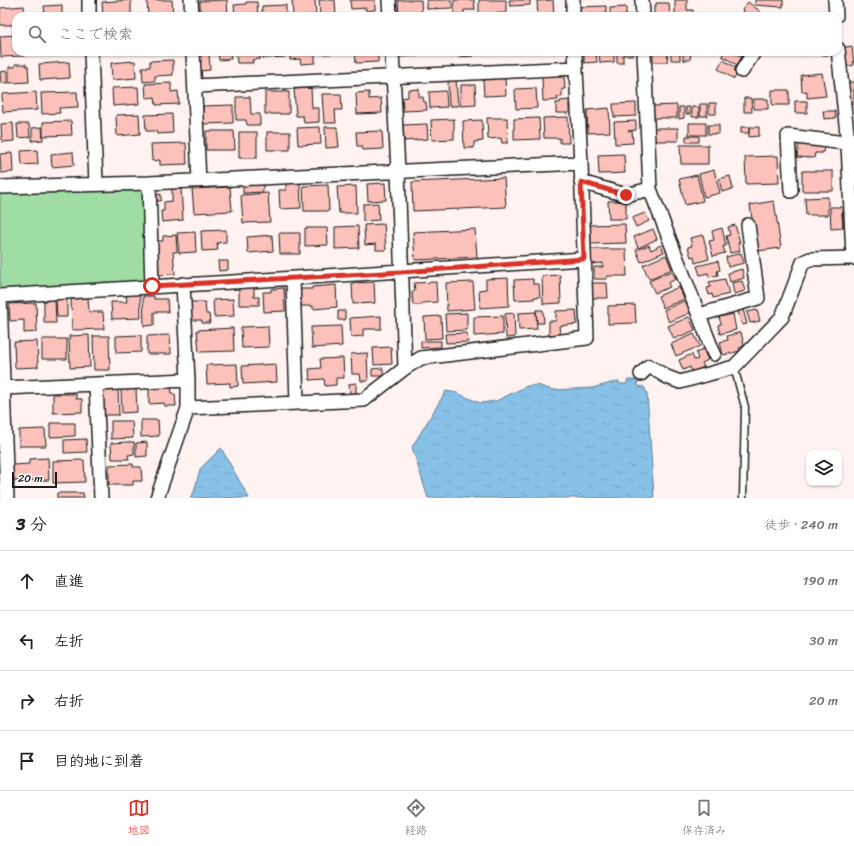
<!DOCTYPE html>
<html lang="ja">
<head>
<meta charset="utf-8">
<style>
  :root { --surface:#fff; --page:#f6f6f6; --text:#202124; --muted:#757577; --line:#e0e0e0; --accent:#d93025 }
  body { margin:0; font-family:Sriracha,"Klee One",sans-serif; background:var(--page); color:var(--text) }
  .controls { position:absolute; right:12px; bottom:12px; display:grid; overflow:hidden; border-radius:8px; box-shadow:0 1px 3px #0004 }
  .controls button { width:36px; height:36px; display:grid; place-items:center; padding:0; border:0; border-bottom:1px solid var(--line); background:var(--surface); color:var(--text); font:20px sans-serif }
  .scale { position:absolute; left:12px; bottom:10px; width:45px; box-sizing:border-box; padding-left:4px; border:2px solid #1c1c1c; border-top:0; font-size:11px; line-height:14px; white-space:nowrap; color:#1c1c1c; -webkit-text-stroke:3px #fff; paint-order:stroke }
  .stop { position:absolute; width:12px; height:12px; margin:-9px; border:3px solid #d93025; border-radius:50%; background:#fff }
  .stop.end { background:#d93025; border-color:#fff; box-shadow:0 1px 4px #0008 }
  .list { margin:0; padding:0; list-style:none }
  h2 { display:flex; justify-content:space-between; align-items:center; height:52px; margin:0; padding:0 16px; font-size:17px }
  h2 small { font-size:13px; font-weight:400; color:var(--muted) }
  .list li { display:grid; grid-template-columns:26px 1fr auto; gap:12px; align-items:center; box-sizing:border-box; height:60px; padding:0 16px; border-top:1px solid var(--line) }
  .list b { display:block; font-size:15px; white-space:nowrap }
  .list em { font-size:13px; font-style:normal; color:var(--muted) }
  .icon { flex:none; width:22px; height:22px; fill:none; stroke:currentColor; stroke-width:2; stroke-linecap:round; stroke-linejoin:round }
  .map { position:relative; flex:none; width:854px; height:498px; overflow:hidden }
  .search { position:absolute; background:var(--surface); box-shadow:0 1px 3px #0004; left:12px; right:12px; top:12px; height:44px; display:flex; align-items:center; gap:10px; box-sizing:border-box; padding:0 14px; border-radius:12px; color:var(--muted); font-size:15px }
  .sheet { height:292px; background:var(--surface) }
  nav { display:flex; justify-content:space-around; align-items:center; box-sizing:border-box; height:56px; border-top:1px solid var(--line); background:var(--surface); font-size:11px; color:var(--muted) }
  nav a { display:grid; justify-items:center; gap:2px }
  nav .on { color:var(--accent) }
  .map>svg:first-child { display:block }
  .green { fill:#9fdda4; stroke:#5e7c60 }
  .water { fill:url(#water-ripples); stroke:#5d7f96 }
  .building { fill:#fdc1bb; stroke:#1c1c1c }
  .lines { fill:none; stroke-linecap:round; stroke-linejoin:round }
  .lane-casing { stroke:#1c1c1c; stroke-width:9 }
  .street-casing { stroke:#1c1c1c; stroke-width:16 }
  .lane { stroke:#fff; stroke-width:6 }
  .street { stroke:#fff; stroke-width:13 }
  .route { stroke:#d93025; stroke-width:5 }
</style>
</head>
<body>
<div class="map">
<svg width="854" height="498" viewBox="0 0 854 498">
  <defs>
    <pattern id="water-ripples" width="26" height="14" patternUnits="userSpaceOnUse"><rect width="26" height="14" fill="#88c1e7"/><path d="M2 4q2-2 4 0t4 0M15 11q2-2 4 0t4 0" fill="none" stroke="#75a5c6"/></pattern>
  </defs>
  <rect width="100%" height="100%" fill="#fff3f1"/>
  <filter id="ink" filterUnits="userSpaceOnUse"><feTurbulence type="fractalNoise" baseFrequency=".025" numOctaves="2"/><feDisplacementMap in="SourceGraphic" scale="8" xChannelSelector="R" yChannelSelector="G"/><feConvolveMatrix kernelMatrix="1 2 1 2 8 2 1 2 1" color-interpolation-filters="sRGB"/></filter>
  <g filter="url(#ink)">
    <path class="green" d="M146,186l3,96 -149,10v-104z"/>
    <path class="water" d="M627,380h10l1,6 6,1 3,6 7,105h-226l-16,-51 34,-56 11,2 23,10 16,-2 31,-15 10,-1 16,5 39,-2 27,-7v3h8z
      M221,448l28,50h-59l4,-6 6,-23z"/>
    <path class="building" d="M131,0v16h-28l-1,-14z
      M147,0h25l1,16h-25z
      M227,0l1,16h-28v-15z
      M303,0h12l1,15 -23,1 -1,-15z
      M319,0h16l1,16h-16z
      M350,0h25v10l-9,1v-3l-15,1z
      M398,0h23l1,16h-23z
      M427,0h24l1,8 -25,1z
      M454,0h20l1,10h-11v6h-10z
      M479,0h27v13l-27,1z
      M509,0h21v5l-20,1z
      M553,0l1,16h-16l-1,-15z
      M675,0h12v10h6v6h-18z
      M755,0h28v7l-28,-2z
      M246,2h11l1,14h-23l-1,-11 12,-1z
      M748,2l13,10 -3,4h-9l-7,-6z
      M656,3h13l1,13h-16v-10h2z
      M62,5v11h-17l-1,-10z
      M286,5v11h-24v-10z
      M24,6l1,10h-9v9h-16v-17z
      M606,6v10h-28l-1,-9z
      M626,7v8h5v1h-21v-8z
      M16,35v17h9v4l-24,1 -1,-21z
      M852,46l2,19 -11,2 -3,-19z
      M45,52h28l-28,2z
      M199,52h10l1,18 -10,1z
      M218,52h12l1,7 -12,1z
      M236,52h24v7l-8,1 1,3h-16z
      M263,52h22v5l-22,1z
      M290,52h25v11l-14,1 -1,-5 -10,1z
      M320,52h26v1l-25,1z
      M355,52h23v10l-22,1z
      M397,52h21v4l-20,1z
      M458,52h15v4l-15,1z
      M584,52h12l1,10 -13,1z
      M599,52h15v10l-14,1z
      M617,52h16v3h-10v8h-6z
      M653,52h15l-1,10h-14z
      M671,52h9v8h-9z
      M683,52h10l-2,1 -1,7h-7z
      M724,52h9l9,5 -5,8 -15,-9z
      M803,52h15v2l-15,1z
      M819,52h10v3h-9z
      M173,60v15l-18,1v5l-12,1 -1,-15h8v-6z
      M723,60l17,10 -6,9 -16,-10z
      M135,61l1,17 -24,2 -1,-17z
      M69,62l1,16 -30,2 -1,-16z
      M15,64h11v2h2l1,16 -20,1v-16h6z
      M7,71v12h-6l-1,-11z
      M822,73l4,23 -19,2v-7l-5,1 -1,-17z
      M564,77l1,12h-3v8h-5l1,3 -15,1 -1,-23z
      M505,78l1,17 -22,1 -1,-17z
      M448,80h8l2,26h-9z
      M846,82h8v21l-7,1z
      M171,83v9l7,-1 1,13 -23,1 -1,-8 -9,1 -1,-14z
      M461,85h14l1,20 -16,1v-13h1z
      M138,87l1,17 -26,2 -1,-18z
      M311,88l1,20h7v14l-15,1 -1,-7h-7l-2,-27z
      M536,88l1,20 -21,1 -1,-20z
      M419,89v8h4l1,5h2l1,8 -24,1 -1,-13 6,-1v-7z
      M772,90h17v15h-17z
      M446,91l1,16 -17,1 -1,-16z
      M36,92l1,18 -34,2 -1,-18z
      M77,92l1,15 -19,1 1,5 -18,1 -1,-21z
      M265,92h24v22h-24z
      M369,92v7l12,-1 1,15 -25,1 -1,-21z
      M322,94h19l1,16h-7l1,13h-12z
      M236,97h14l1,17h9v11h-13l-1,-5h-10z
      M744,98h7l1,14h-8z
      M754,99h14v10h-14z
      M569,100v13h-13v-10h4v-2z
      M795,101h12v12h-12z
      M636,103v13l-22,1 -1,-13z
      M709,103h7v11h-7z
      M700,104h7v12h-7z
      M233,105v18l-30,1v-18z
      M677,105v13h-25v-12z
      M679,107h5v11l-5,1z
      M686,107h4v7h-4z
      M692,107h7v10h-7z
      M609,108l1,24 -22,1 -1,-23z
      M823,111h12l1,7 -12,1z
      M139,114l1,20 -23,2 -1,-21z
      M172,114l1,19 -16,1 -1,-3h-10l-1,-16z
      M568,117l1,26h-9v-5h-16l-1,-20z
      M487,118h20l1,25h-6l-1,-5 -13,1z
      M539,118l1,21 -26,1v-21z
      M454,119v20l-22,1 -1,-20z
      M482,120l1,21 -9,1v6h-10l-1,-27z
      M71,121l1,14 -29,1v-14z
      M636,121v9l-8,1h4l1,12 -18,1 -1,-22z
      M13,123l1,18 -12,1 -1,-18z
      M689,123h17v12h-17z
      M17,124h12l1,13 -12,1z
      M427,124l1,15 -24,2 -1,-16z
      M708,125h11v9h-11z
      M42,127l1,13 -11,1v-13z
      M320,127l1,17 -23,1 -1,-17z
      M325,127h12l2,20 -13,1z
      M741,127h8v6h-8z
      M749,127h10v9l-10,1z
      M653,128h25v13h-25z
      M206,131h28l1,19h-29z
      M382,131l1,18 -21,1v-4h-5l-1,-14z
      M239,132h18v26h-18z
      M267,132h23v18h-23z
      M686,136h13v6h-13z
      M799,141l25,3 -1,9h-8l-1,5 -17,-1z
      M186,143l1,21 -27,1v-5l-8,1 -1,-17z
      M680,145h28v19h-27z
      M37,150l1,14 -16,1 -1,-14z
      M73,152l1,13 -22,2 -1,-13z
      M12,153l1,19 -12,1 -1,-19z
      M624,154l1,19 -26,1 -1,-19z
      M778,156l1,27 -33,1 -1,-27z
      M714,170l6,23 -16,4 -5,-23z
      M802,171h31v20h-31z
      M697,175l6,26 -18,4 -6,-26z
      M730,176l3,13 -11,3 -3,-13z
      M504,178l2,29 -93,4 -1,-29z
      M263,182v10l-20,1v-10z
      M300,182l1,26 -21,1 -1,-19h7v-7z
      M385,183l1,17 -18,1 -1,-17z
      M328,185l1,26h-25l-1,-25z
      M356,186l1,27h-18l-2,-26z
      M230,187l2,24 -38,2 -2,-24z
      M172,188h9l2,32 -21,2 -1,-11h3v-9l8,-1z
      M268,193l2,29 -27,1 -2,-28z
      M161,194v7h-4l-1,-6z
      M828,197v18h-22l-1,-17z
      M608,201h18v18h-17z
      M774,201l7,47 -24,3 -7,-46z
      M378,203l1,17 -16,1v-17z
      M830,207h12l1,21 -12,1z
      M645,213l4,8 -13,6 -4,-9z
      M842,213h3l1,15h-3z
      M384,224l2,26h-10v-6l-11,1 -1,-20z
      M625,224l1,19 -35,1 -1,-19z
      M735,225l5,17 -2,1 2,8 -10,2 -4,-17 4,-1 -2,-8z
      M358,226l1,22 -24,1v-22z
      M305,228h22l1,17 -23,1z
      M722,228l4,18h-3l2,7 -12,3 -4,-15 5,-1 -2,-9z
      M475,229l2,28 -62,3 -2,-28z
      M653,229l4,10 -19,9 -4,-11z
      M226,230v12l-9,1 1,7 -16,1 -1,-20z
      M195,232l1,20 -17,1 -2,-20z
      M279,233h21v21h-20z
      M176,235l1,17h-4l2,22 -17,1 -2,-34h7v-5z
      M272,235l1,16 -25,2 -1,-16z
      M703,235l6,24 -14,4 -1,-7 -3,1 -3,-10 4,-1 -2,-8z
      M649,245l2,5 10,-5 3,7 -23,10 -5,-12z
      M590,249h36l1,27h-20v3h-13v-12h9v-4l-13,1z
      M741,253l3,10 -16,4 -2,-10z
      M666,255l6,14 -23,10 -6,-14z
      M218,261h10v9l-9,1z
      M718,261l2,9 -3,1 1,4 -9,2 -1,-4 -8,2 -3,-9z
      M742,269l2,9 -14,4 -2,-9z
      M672,271l4,8 -8,4 2,4 -15,6 -6,-12z
      M560,275l1,28 -18,1 -1,-28z
      M508,278l1,28 -29,2 -1,-18 7,-1v-10z
      M533,279v5h6l1,13h-6v2l-19,1 -1,-20z
      M725,279l4,15 -16,4 -1,-4 -3,1 -2,-7 4,-1 -2,-5z
      M742,281l3,10 -11,3 -2,-11z
      M374,282l1,21 -22,1 -1,-21z
      M436,282l1,20 -15,1v2h-9l-1,-13 3,-1 -1,-8z
      M473,282l2,27 -28,2 -1,-28z
      M592,283h15l1,15h-16z
      M336,285l1,22 -24,2v-3h-13l-1,-17h13v-2z
      M254,287v10h5v8h-20v-17z
      M679,287l5,12 -21,9 -5,-12z
      M284,288l1,23 -21,1 -1,-20h8v-3z
      M126,294h14l1,24 -29,1 -1,-17h16z
      M143,296h11v3h13l1,13h-14v13l-10,1z
      M56,297h11v20h-10z
      M88,298l1,14h14l1,17 -32,1 -1,-31z
      M233,299l1,17 -20,1 -1,-17z
      M55,300l1,23h-12v-22z
      M686,300l6,12 -23,10 -5,-12z
      M190,302h15l1,12h3l1,9h-8v-3h-11z
      M36,303l1,29 -13,1v-13l-14,1 -1,-17z
      M635,305l1,18 -28,1v-18z
      M743,309l4,15 -5,1 -4,-14z
      M536,310h7l1,13h-7z
      M576,310l1,14 -18,2 1,8 -11,1v-14h7v-10z
      M757,310l3,11 -10,2 -3,-11z
      M338,311h7v9h-7z
      M536,312l1,17 -18,1 -1,-17z
      M467,313v17l-21,1 -1,-17z
      M514,313l1,24 -9,1 -1,-24z
      M733,314l3,16 -16,4 -2,-9 3,-1 -2,-7z
      M381,316v13h-18v7l-12,1 -1,-19z
      M441,316l1,22 -17,1 -1,-22z
      M503,316v18l-29,2v-19z
      M689,317l6,13 -21,9 -6,-13z
      M268,326l1,21 -27,1 -1,-21z
      M341,326l1,20 -30,2 -1,-21z
      M233,328l1,23 -35,1 -2,-22z
      M741,332l3,14 -5,2 1,3 -17,4 -3,-13 8,-2 -1,-4z
      M467,333l1,9 -22,1 -1,-9z
      M694,334l6,12 -24,10 -5,-12z
      M89,335l1,32 -20,1 -1,-32z
      M141,335v17l-25,1v-17z
      M170,335l1,19h-24v-18z
      M93,336h16l1,34h-16z
      M42,339h25v20h-25z
      M37,341l1,26 -23,1 -1,-26z
      M421,341h20v6l-20,1z
      M391,347l1,17 -18,1 -1,-17z
      M703,349l5,11 -6,3 2,4 -12,5 -2,-5 -7,3 -4,-10 13,-6 2,6 4,-1 -2,-6z
      M367,353l1,28h-7l-1,-7h-8l-1,-20z
      M343,358l1,20h-8v7l-11,1 -1,-7 -14,1 -1,-11 12,-1 -1,-9z
      M237,364l1,22 -8,1v-4l-23,1 -1,-19z
      M276,364l1,18 -34,2 -1,-18z
      M383,368v8h-11v-7z
      M356,383v11h-6l-1,-10z
      M171,385l1,9h3l1,12h-11l-1,-3 -15,1v-18z
      M136,388l1,24 -15,1 -1,-24z
      M102,390h16l1,25h-17z
      M53,394h23v5h6v13l-29,1z
      M141,420h17l1,16 -18,1z
      M111,421h21l1,17 -22,1z
      M50,423h25v13l-25,1z
      M45,429l1,17h-27v-16z
      M86,439l1,13 -23,1v-13z
      M128,442h6v12l-6,1 1,4h-17l-1,-16z
      M147,442v14l-11,1v-14z
      M48,458l1,22 -35,1 -1,-16 16,-1v-5z
      M84,460l1,22 -32,1v-22z
      M133,464v3h8l1,14h-9v4h-24v-20z
      M57,493h26l1,5h-27z"/>
    <g class="lines">
      <g class="lane-casing">
        <path id="lane" d="M734,367l11,40 -2,91"/>
      </g>
      <g class="street-casing">
        <path id="street" d="M89,0v16
          M191,0l1,16
          M389,0l1,16
          M573,0v16
          M642,0l1,16
          M835,0l1,16
          M838,49l10,94 5,115
          M91,52l5,132
          M193,52l6,129
          M392,52l6,119 7,197
          M644,52l6,137 64,165
          M742,71l12,-19
          M195,86l381,-18
          M581,182l45,13 24,-6
          M149,183l3,103
          M0,187l149,-4 432,-20
          M791,191l-3,-55 66,8
          M293,279l4,124
          M183,284l5,96v28
          M0,296c195,-12 389,-23 584,-37
          M0,296l7,202
          M699,315l59,-17 -10,-73
          M641,374l8,-8 18,11 13,5 54,-15 48,-50 21,-55 7,-3 44,-1
          M96,384l5,114
          M3,388l185,-8
          M157,498l31,-90 176,-8 41,-32 16,-10 166,-20 -6,-175 -6,-111"/>
      </g>
      <use href="#lane" class="lane"/>
      <use href="#street" class="street"/>
    </g>
  </g>
  <g class="lines" filter="url(#ink)">
    <path class="route" d="M152,286l249,-14 183,-13 -3,-77 45,13"/>
  </g>
</svg>
<div class="controls">
<button><svg class="icon" aria-label="layers" viewBox="0 0 24 24"><path d="M12 4l9 5-9 5-9-5zM3 14l9 5 9-5"/></svg></button>
</div>
<div class="scale">20 m</div>
<div class="stop" style="left:152px;top:286px"></div>
<div class="stop end" style="left:626px;top:195px"></div>
<div class="search"><svg class="icon" aria-label="search" viewBox="0 0 24 24"><circle cx="10" cy="10" r="6"/><path d="M15 15l6 6"/></svg>ここで検索</div>
</div>
<section class="sheet">
<h2>3 分<small>徒歩 · 240 m</small></h2>
<ul class="list">
<li><svg class="icon" aria-label="ahead" viewBox="0 0 24 24"><path d="M12 20V5M6 11l6-6 6 6"/></svg><div><b>直進</b></div><em>190 m</em></li>
<li><svg class="icon" aria-label="left" viewBox="0 0 24 24"><path d="M17 20v-9H6M10 6l-5 5 5 5"/></svg><div><b>左折</b></div><em>30 m</em></li>
<li><svg class="icon" aria-label="right" viewBox="0 0 24 24"><path d="M7 20v-9h11M14 6l5 5-5 5"/></svg><div><b>右折</b></div><em>20 m</em></li>
<li><svg class="icon" aria-label="arrive" viewBox="0 0 24 24"><path d="M6 21V4h12l-3 4 3 4H6"/></svg><div><b>目的地に到着</b></div></li>
</ul>
</section>
<nav>
<a class="on"><svg class="icon" aria-label="map" viewBox="0 0 24 24"><path d="M3 6l6-2 6 2 6-2v14l-6 2-6-2-6 2zM9 4v14M15 6v14"/></svg>地図</a>
<a><svg class="icon" aria-label="directions" viewBox="0 0 24 24"><path d="M12 3l9 9-9 9-9-9zM9 14v-3h6M13 9l2 2-2 2"/></svg>経路</a>
<a><svg class="icon" aria-label="saved" viewBox="0 0 24 24"><path d="M7 4h10v16l-5-4-5 4z"/></svg>保存済み</a>
</nav>
</body>
</html>
